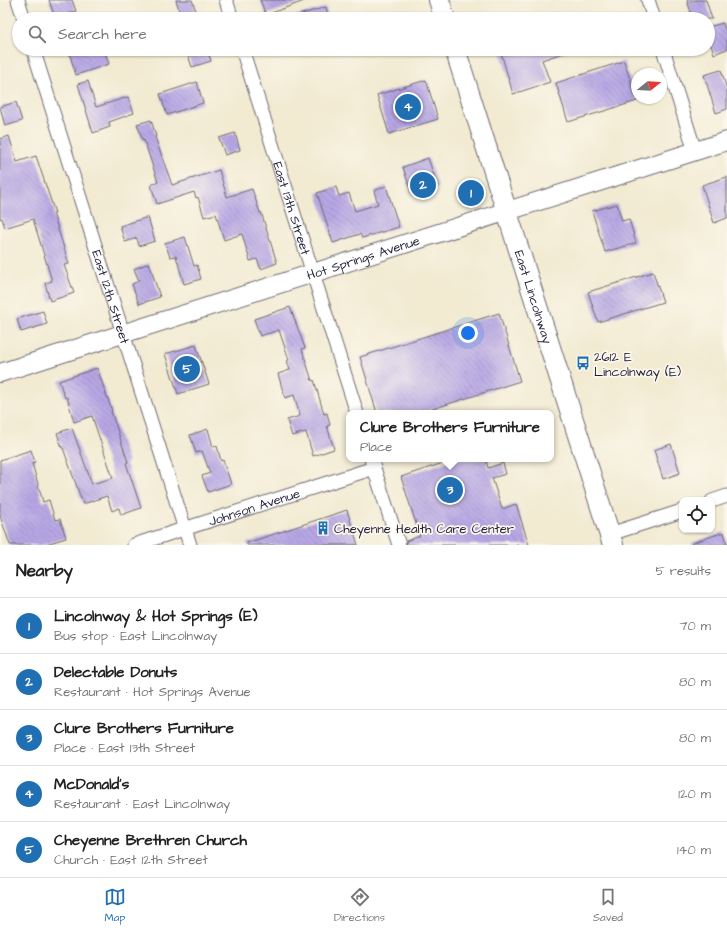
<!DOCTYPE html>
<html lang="en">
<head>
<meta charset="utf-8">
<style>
  :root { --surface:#fff; --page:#f6f6f6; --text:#222; --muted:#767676; --line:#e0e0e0; --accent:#1f6fb2 }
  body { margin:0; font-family:"Architects Daughter",sans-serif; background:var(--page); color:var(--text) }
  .controls { position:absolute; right:12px; bottom:12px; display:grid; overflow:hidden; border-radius:8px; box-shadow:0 1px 3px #0004 }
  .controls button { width:36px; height:36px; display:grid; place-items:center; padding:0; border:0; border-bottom:1px solid var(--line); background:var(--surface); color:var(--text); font:20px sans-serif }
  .compass { position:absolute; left:631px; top:68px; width:36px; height:36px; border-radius:50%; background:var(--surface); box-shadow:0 1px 3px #0004; rotate:72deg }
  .you { position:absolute; left:468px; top:333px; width:14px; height:14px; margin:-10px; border:3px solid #fff; border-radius:50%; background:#1a73e8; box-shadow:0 0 0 6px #1a73e833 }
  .badge { display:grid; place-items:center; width:26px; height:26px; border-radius:50%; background:var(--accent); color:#fff; font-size:13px; font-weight:700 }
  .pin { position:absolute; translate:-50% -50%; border:2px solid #fff; box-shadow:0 1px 4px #0006 }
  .popup { position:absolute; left:346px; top:410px; width:208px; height:52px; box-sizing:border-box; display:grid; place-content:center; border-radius:8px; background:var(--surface); filter:drop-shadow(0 1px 3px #0005); font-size:13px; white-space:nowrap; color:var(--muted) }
  .popup b { font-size:15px; color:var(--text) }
  .popup::after { content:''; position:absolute; left:50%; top:100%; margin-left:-8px; border:8px solid transparent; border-top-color:var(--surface) }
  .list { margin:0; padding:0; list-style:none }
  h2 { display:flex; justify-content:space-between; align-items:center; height:52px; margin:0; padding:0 16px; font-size:17px }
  h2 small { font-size:13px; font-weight:400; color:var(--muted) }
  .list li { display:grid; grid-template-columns:26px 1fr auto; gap:12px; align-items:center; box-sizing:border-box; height:56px; padding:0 16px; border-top:1px solid var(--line) }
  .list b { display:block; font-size:15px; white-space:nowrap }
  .list p { margin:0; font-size:13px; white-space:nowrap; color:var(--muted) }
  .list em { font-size:13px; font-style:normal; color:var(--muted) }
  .icon { flex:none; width:22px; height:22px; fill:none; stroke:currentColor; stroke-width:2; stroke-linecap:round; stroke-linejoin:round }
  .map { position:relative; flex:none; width:727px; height:545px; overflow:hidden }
  .search { position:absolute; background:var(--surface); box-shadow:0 1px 3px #0004; left:12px; right:12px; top:12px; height:44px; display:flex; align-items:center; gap:10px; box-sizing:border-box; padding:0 14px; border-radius:22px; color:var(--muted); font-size:15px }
  .sheet { height:332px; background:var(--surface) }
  nav { display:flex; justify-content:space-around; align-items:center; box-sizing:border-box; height:56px; border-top:1px solid var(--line); background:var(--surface); font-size:11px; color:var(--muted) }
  nav a { display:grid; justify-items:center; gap:2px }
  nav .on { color:var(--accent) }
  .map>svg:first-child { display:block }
  .building { fill:url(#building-back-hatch) }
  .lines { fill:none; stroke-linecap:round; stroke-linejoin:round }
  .street-casing { stroke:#6b6870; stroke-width:15 }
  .secondary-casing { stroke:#6b6870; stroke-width:20 }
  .primary-casing { stroke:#6b6870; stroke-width:22 }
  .street { stroke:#fff; stroke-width:13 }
  .secondary { stroke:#fff; stroke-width:18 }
  .primary { stroke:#fff; stroke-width:20 }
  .labels { text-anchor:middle; stroke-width:3.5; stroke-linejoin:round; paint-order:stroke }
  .street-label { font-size:13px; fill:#22223b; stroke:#fbf7ec }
  .poi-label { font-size:13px; fill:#22223b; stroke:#fbf7ec; text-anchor:start }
</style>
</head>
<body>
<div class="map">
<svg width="727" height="545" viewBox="0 0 727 545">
  <defs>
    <pattern id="building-back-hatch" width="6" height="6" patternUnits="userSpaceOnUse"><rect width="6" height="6" fill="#b7a7e5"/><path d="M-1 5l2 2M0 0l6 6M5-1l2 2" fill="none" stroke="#9488bb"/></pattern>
  </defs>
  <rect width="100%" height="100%" fill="#fbf7ec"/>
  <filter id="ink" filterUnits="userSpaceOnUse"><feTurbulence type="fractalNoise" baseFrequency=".025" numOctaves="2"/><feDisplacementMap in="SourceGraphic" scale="8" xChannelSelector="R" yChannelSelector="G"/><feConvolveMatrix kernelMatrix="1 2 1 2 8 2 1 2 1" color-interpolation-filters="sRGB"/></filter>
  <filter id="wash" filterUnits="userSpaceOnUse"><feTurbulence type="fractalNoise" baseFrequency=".012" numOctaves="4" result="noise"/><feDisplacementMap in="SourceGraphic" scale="16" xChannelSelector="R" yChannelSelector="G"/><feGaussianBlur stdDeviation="0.9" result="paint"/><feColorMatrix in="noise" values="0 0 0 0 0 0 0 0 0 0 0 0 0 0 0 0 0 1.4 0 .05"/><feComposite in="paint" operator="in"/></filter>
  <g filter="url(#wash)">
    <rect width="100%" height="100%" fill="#f2ead1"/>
    <g id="blocks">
      <path class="building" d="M49,0h23l4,11 -21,7z
        M176,0h16l7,19h-17z
        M260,0h43l1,1 -38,14z
        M687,0h19l6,19h-19z
        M326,7l3,12h-33l-1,-3z
        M723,23l4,12v14l-13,5 -3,-9 -3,1v-19z
        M68,49h36l5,15 -33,11z
        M186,49h21l4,12 -19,6z
        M500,49h68l1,2 -27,9 8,22 -37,12z
        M624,61l13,40 -69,21 -12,-39z
        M721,70l6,19v20l-11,4 -12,-38z
        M426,80l12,39 -49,15 -12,-39z
        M88,81l8,26 32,-10 6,16 -25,9 1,5 -17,6 -15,-49z
        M197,82l6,21 -36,12 -7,-21z
        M16,102l6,19 -17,5 -5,-19z
        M151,120l5,16 -1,1 17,48 47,-15 8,27 25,-8 8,24 1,-1 16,51 -16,6 -4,-10 -7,2 -8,-27 -18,6 -8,-26 -12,3 -6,-20 -2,1 -2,-6 -37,12 -6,-19 7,-3 -14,-42 -1,1 -6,-17z
        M235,133l5,17 -15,5 -6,-17z
        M9,136l8,26 19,-6 19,57h-2l16,51 -5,1 10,28 -24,8 -5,-18 7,-2 -19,-62 -28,9 -3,-10 -2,1v-80z
        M428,158l10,29 -26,8 -9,-28z
        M727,177v41l-13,5 -12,-38z
        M386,186l13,41 -37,11 -2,-4 -27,9 -16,-50 19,-6 3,9 10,-3 6,18 23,-7 -4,-13z
        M617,204l5,17 7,-2 7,24 -31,9 -13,-41z
        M148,217l7,24 -16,5 -2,-8 -12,4 -5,-16z
        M185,237l9,29 3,-1 4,14 -17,5 -8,-28 -6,1 -5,-14z
        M149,263l11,34 -21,7 -7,-20 7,-3 -5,-12z
        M653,272l10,30 -65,20 -10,-30z
        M290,307l15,41 -3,1 10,32 2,-1 10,34 3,-1 3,12 -3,1 7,23 -21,7 -7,-24 -14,4 -5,-16 13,-4 -6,-21 -9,3 -7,-24 12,-4 -3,-9 2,-1 -10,-30 -19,6 -6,-17z
        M43,311l4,13 -26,8 -4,-13z
        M499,313l21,68 -100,32h-43l-17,-56z
        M196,345l13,39 -31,10 -13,-40z
        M97,368l15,43h-1l17,51 -2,1 15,45 -20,7 -2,-7 -7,3 -5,-15 -24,8 -20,-56h-1l-5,-15 15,-5 20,56 21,-6 -21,-62 -18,6 -7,-25 -2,1 -6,-17z
        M208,429l5,18 4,-1 4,15 2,-1 8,24 -23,8 -6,-16 8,-3 -8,-22 -6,2 -6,-18z
        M671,444l9,29 -17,6 -9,-29z
        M31,450l4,12 -3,1 11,39 6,-2 6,20 5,-1 6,19 -23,7h-33l-10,-29v-56z
        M455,459h31l2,9 15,-5 3,11 -14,4 10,31 14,-5 13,41h-122l-1,-4 14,-5 -19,-59z
        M347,510l11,35h-111v-2z
        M724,532l3,13h-35v-2z"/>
    </g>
  </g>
  <g filter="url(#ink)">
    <use href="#blocks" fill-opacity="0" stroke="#6b6870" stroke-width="1"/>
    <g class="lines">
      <g class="street-casing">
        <g id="street">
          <path d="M18,0l6,19"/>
          <path d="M226,0l6,19"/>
          <path d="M648,0l6,19"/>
          <path id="s1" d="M33,49l157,496"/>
          <path id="s2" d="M242,49l115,364"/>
          <path d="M663,49l32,102"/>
          <path d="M371,459l28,86"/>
          <path d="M712,501l15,-5"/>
          <path d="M610,534l72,-23"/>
          <path id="s3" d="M134,545l240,-77"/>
        </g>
      </g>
      <g class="secondary-casing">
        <g id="secondary">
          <path id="s4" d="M0,373l727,-232"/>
        </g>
      </g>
      <g class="primary-casing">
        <g id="primary">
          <path d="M439,0l6,19"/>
          <path id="s5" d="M455,49l158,496"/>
        </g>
      </g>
      <use href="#street" class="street"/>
      <use href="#secondary" class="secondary"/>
      <use href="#primary" class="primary"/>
    </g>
  </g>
  <defs>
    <g id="bus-bare" transform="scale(1.08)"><path d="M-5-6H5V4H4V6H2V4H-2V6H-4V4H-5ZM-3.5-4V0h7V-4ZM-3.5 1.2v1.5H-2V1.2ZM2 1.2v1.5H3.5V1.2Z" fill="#1f6fb2" stroke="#fbf7ec" stroke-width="2.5" paint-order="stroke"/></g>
    <g id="building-bare" transform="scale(1.08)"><path d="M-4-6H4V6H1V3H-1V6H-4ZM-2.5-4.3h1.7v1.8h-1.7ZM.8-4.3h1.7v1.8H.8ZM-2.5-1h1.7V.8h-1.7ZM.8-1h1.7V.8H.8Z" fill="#1f6fb2" stroke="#fbf7ec" stroke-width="2.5" paint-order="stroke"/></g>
  </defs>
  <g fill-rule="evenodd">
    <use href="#bus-bare" x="583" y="363"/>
    <use href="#building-bare" x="323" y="528"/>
  </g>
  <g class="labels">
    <g class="street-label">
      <text dy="5" stroke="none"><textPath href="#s2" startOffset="167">East 13th Street</textPath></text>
      <text dy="5" stroke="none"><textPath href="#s4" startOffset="381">Hot Springs Avenue</textPath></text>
      <text dy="5" stroke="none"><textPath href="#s1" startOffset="260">East 12th Street</textPath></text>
      <text dy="5" stroke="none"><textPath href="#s5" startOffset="260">East Lincolnway</textPath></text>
      <text dy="5" stroke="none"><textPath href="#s3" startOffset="126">Johnson Avenue</textPath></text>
    </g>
    <g class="poi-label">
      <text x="594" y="361">2612 E<tspan x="594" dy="15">Lincolnway (E)</tspan></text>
      <text x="334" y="533">Cheyenne Health Care Center</text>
    </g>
  </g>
</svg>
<div class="controls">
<button><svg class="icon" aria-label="locate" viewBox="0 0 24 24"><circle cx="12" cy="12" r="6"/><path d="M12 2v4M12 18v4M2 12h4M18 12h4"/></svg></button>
</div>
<svg class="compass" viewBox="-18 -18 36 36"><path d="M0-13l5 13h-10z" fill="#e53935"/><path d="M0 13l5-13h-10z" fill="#767676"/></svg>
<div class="you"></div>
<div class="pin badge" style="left:471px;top:193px">1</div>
<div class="pin badge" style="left:423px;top:185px">2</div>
<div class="pin badge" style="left:450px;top:490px">3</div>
<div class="popup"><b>Clure Brothers Furniture</b>Place</div>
<div class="pin badge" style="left:408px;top:107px">4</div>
<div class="pin badge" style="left:187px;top:369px">5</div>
<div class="search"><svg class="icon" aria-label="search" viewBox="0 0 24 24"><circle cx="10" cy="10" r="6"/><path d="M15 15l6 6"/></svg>Search here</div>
</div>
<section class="sheet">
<h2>Nearby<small>5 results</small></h2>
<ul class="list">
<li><span class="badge">1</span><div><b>Lincolnway &amp; Hot Springs (E)</b><p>Bus stop · East Lincolnway</p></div><em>70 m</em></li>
<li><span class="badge">2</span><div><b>Delectable Donuts</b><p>Restaurant · Hot Springs Avenue</p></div><em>80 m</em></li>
<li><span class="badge">3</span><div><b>Clure Brothers Furniture</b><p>Place · East 13th Street</p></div><em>80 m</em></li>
<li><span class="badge">4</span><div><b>McDonald's</b><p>Restaurant · East Lincolnway</p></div><em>120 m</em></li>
<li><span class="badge">5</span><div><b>Cheyenne Brethren Church</b><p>Church · East 12th Street</p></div><em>140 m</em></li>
</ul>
</section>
<nav>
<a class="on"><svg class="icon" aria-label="map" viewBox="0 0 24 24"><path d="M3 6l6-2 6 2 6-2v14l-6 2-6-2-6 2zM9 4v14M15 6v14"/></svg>Map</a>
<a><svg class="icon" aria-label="directions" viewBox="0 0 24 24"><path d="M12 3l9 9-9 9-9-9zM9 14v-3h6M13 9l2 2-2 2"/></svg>Directions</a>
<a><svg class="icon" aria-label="saved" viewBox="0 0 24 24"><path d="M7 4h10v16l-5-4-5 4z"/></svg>Saved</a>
</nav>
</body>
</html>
